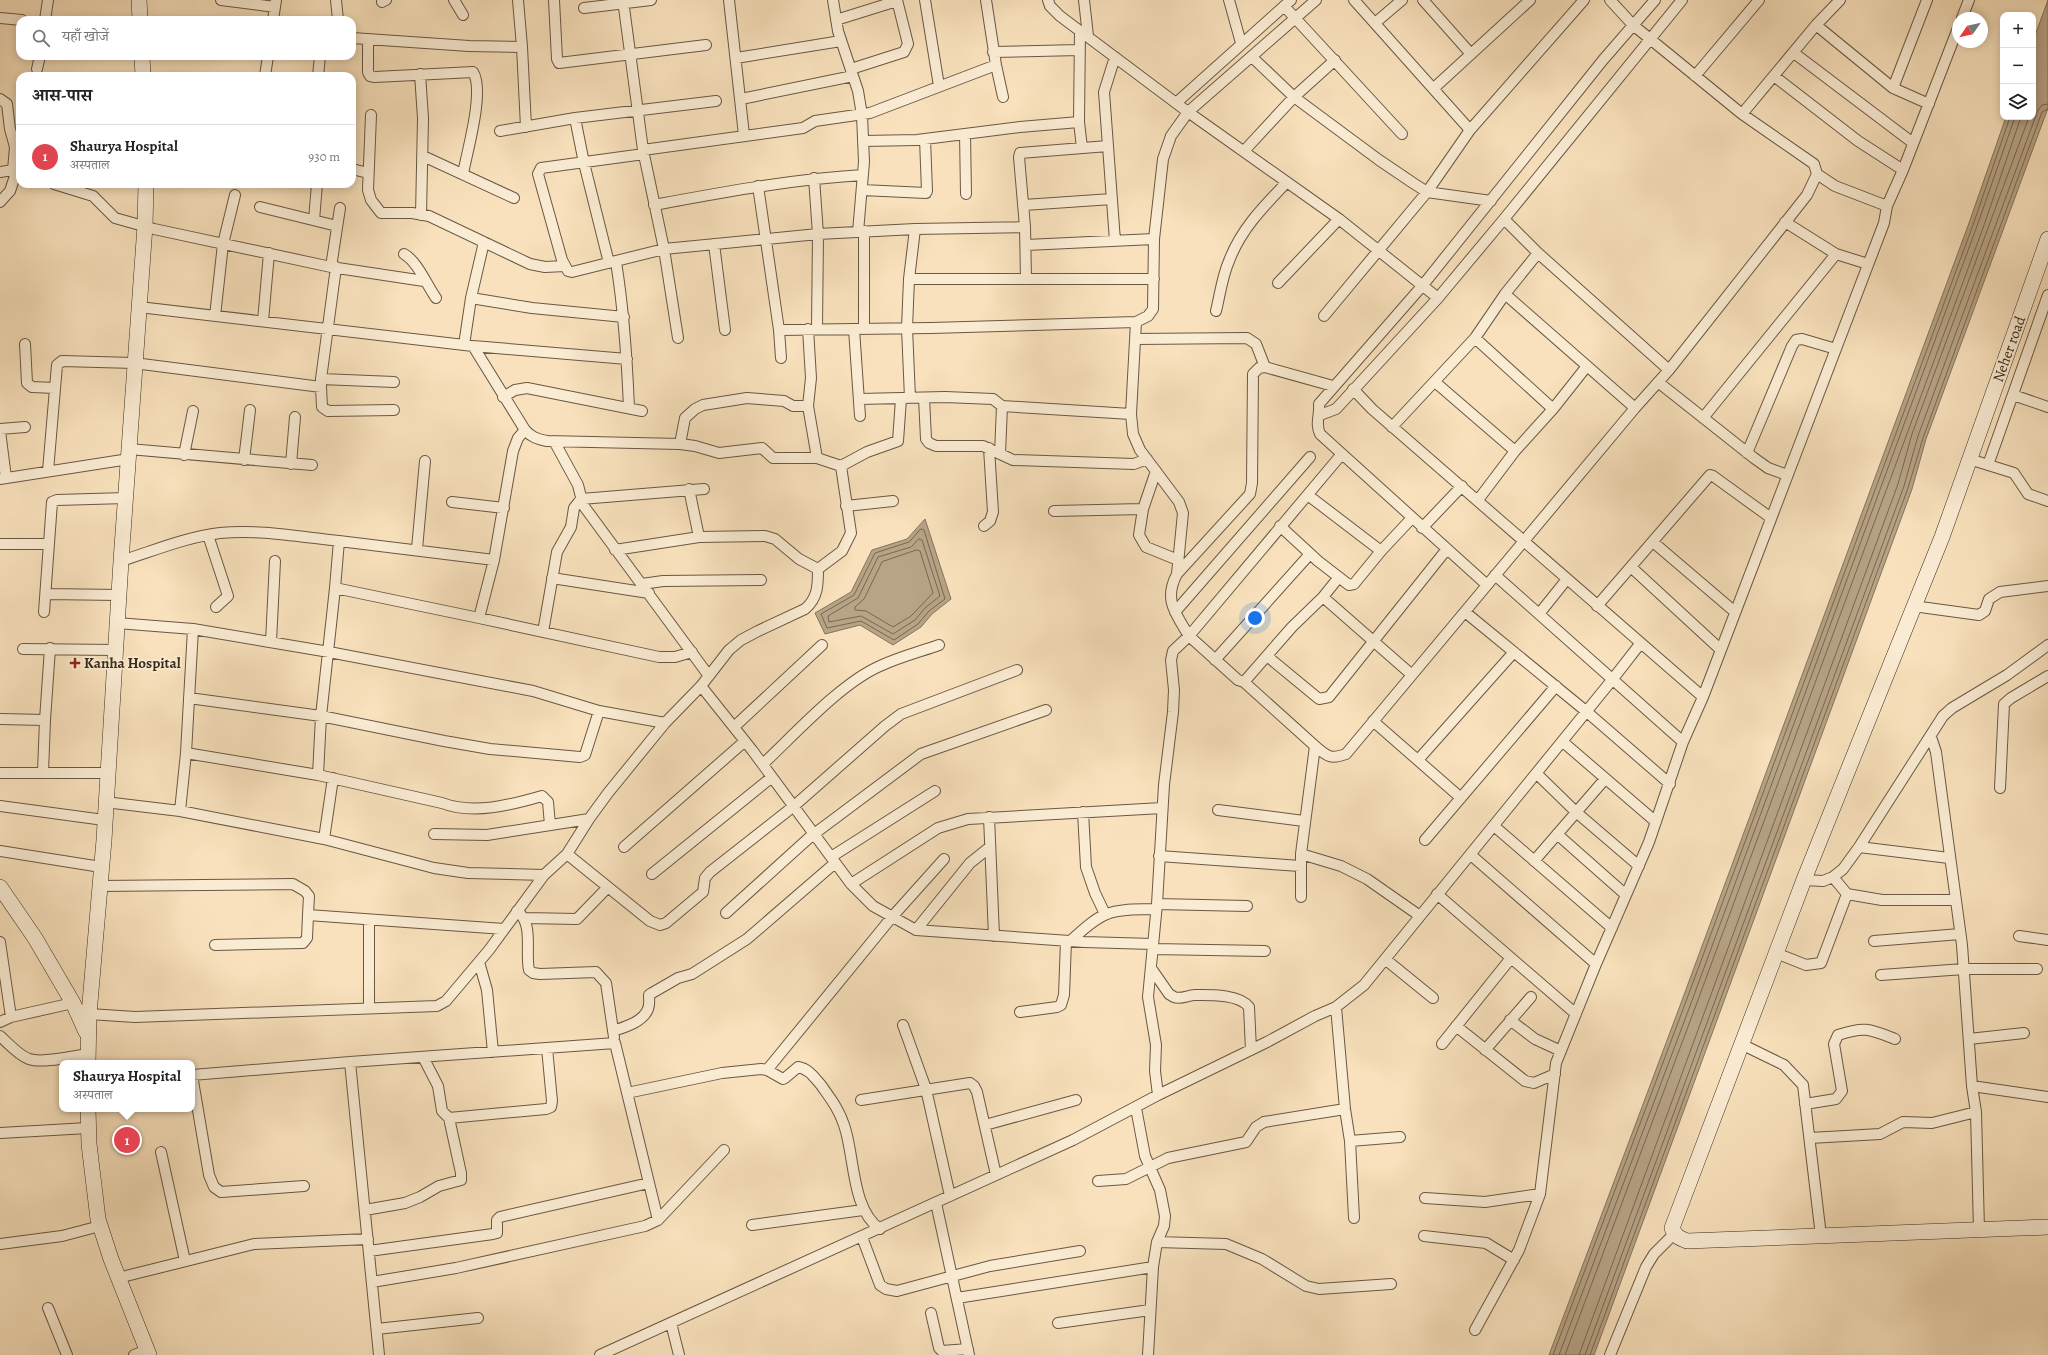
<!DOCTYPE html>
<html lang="hi">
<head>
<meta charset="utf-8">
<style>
  :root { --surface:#fff; --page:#f6f6f6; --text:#222; --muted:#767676; --line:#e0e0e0; --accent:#1a73e8 }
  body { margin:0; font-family:Alegreya,"Noto Serif Devanagari",serif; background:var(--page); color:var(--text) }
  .controls { position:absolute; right:12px; top:12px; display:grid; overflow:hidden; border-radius:8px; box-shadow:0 2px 10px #0003 }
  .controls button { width:36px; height:36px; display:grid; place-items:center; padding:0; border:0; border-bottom:1px solid var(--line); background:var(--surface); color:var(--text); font:20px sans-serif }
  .compass { position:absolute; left:1952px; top:12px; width:36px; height:36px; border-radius:50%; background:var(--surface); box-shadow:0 2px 10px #0003; rotate:236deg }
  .you { position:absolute; left:1255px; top:618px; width:14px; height:14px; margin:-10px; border:3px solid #fff; border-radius:50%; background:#1a73e8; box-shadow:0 0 0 6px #1a73e833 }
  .badge { display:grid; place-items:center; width:26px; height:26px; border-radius:50%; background:var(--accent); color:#fff; font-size:13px; font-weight:700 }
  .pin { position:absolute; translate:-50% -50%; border:2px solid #fff; box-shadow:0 1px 4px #0006 }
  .popup { position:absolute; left:59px; top:1060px; width:136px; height:52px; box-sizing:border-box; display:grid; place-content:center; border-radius:8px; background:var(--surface); filter:drop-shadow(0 1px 3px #0005); font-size:13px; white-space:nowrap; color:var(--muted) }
  .popup b { font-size:15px; color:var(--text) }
  .popup::after { content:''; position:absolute; left:50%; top:100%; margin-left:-8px; border:8px solid transparent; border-top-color:var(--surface) }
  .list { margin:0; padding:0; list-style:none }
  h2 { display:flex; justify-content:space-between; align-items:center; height:52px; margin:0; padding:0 16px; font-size:17px }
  h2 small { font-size:13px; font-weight:400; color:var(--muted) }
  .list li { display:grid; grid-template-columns:26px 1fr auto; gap:12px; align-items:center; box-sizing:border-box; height:64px; padding:0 16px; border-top:1px solid var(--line) }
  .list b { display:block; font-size:15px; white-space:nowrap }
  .list p { margin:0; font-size:13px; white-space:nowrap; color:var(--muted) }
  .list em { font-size:13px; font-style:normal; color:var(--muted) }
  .icon { flex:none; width:22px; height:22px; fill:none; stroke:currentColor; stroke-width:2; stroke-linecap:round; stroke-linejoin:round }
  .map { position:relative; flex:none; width:2048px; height:1355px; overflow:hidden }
  .search { position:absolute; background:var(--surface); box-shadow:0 2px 10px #0003; left:16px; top:16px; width:340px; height:44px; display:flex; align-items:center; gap:10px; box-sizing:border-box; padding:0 14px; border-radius:12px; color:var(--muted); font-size:15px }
  .panel { position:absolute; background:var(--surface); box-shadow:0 2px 10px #0003; left:16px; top:72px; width:340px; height:116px; border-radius:12px }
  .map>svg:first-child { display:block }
  .water { fill:#b7a386; stroke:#85735c }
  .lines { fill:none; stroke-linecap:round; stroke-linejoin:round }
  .shore { stroke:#786751; stroke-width:1 }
  .street-casing { stroke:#695844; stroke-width:12 }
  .secondary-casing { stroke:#392b1c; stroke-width:16 }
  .street { stroke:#faecd3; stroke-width:10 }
  .secondary { stroke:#faecd3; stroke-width:15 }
  .poi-dot { fill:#8f2418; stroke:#faecd3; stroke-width:1.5 }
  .labels { text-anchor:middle; stroke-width:3.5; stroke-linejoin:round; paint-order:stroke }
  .street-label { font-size:15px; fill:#392b1c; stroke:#faecd3 }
  .poi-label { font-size:15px; font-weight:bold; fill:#392b1c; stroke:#faecd3; text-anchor:start }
</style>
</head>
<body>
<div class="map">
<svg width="2048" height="1355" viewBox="0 0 2048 1355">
  <rect width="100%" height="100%" fill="#f8e1bc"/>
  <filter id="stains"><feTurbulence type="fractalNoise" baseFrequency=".005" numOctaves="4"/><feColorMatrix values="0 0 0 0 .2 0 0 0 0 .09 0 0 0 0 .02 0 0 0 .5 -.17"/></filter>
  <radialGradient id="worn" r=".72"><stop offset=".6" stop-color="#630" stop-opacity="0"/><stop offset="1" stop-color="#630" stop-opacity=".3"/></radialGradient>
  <path class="water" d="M2048,0v108l-122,331 -14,50 -318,866h-45l132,-352 288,-780 37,-106h27v-76z
    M925,519l26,80 -19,15 -11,13 -28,18 -33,-20 -35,9 -10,-21 36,-21 21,-42 35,-11z"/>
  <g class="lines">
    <path class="shore" d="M921,529l3,1 21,69 -16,12 -11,13 -24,16 -33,-19 -34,7 -6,-14 33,-19 21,-42 34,-11z
      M919,539l3,1 18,56 -15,12 -10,12 -22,14 -32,-18 -32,6 -1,-6 30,-18 20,-41 33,-10z
      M917,550l3,1 13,42 -22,23 -18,11 -27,-16 -11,-1v-3l9,-8 18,-37z
      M1553,1355l132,-351 288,-779 37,-108
      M1559,1355l131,-349 287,-780 38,-109
      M1565,1355l130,-347 288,-780 38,-111
      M1579,1355l319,-871 14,-50 117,-317
      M1585,1355l319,-869 14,-50 120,-326 4,-5 6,-1
      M1590,1355l318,-867 15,-50 119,-326 6,-3"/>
    <g class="street-casing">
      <path id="street" d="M221,0l54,7
        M336,0l2,20
        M454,0l9,15
        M554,0l3,59 2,4 147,-18
        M623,0l20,150 21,99 154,-15 97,-5 110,-2
        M729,0l15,135
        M833,0l5,31 20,60 4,24 2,47 -6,70
        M925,0l14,86
        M986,0l10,65 7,32
        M1048,0l2,6 10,10 128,96 151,107 99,79
        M1084,0l4,36
        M1229,0l12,43
        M1354,0l116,130
        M1423,0l48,54
        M382,2l4,-2
        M1284,6l118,128
        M584,8l67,-8
        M0,18l22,2
        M1962,18l7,-18
        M45,20l3,-20
        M273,20l3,-20
        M836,20l61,-19
        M1375,23l27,-23
        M1816,25l77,63 36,16
        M1080,31l-1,91 3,26
        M352,38l117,8 53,1 -4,-47
        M368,39v33l2,4 5,1 98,-5c12,19 -6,79 -10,102
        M522,47l4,80
        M993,52l86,-2
        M1794,53l119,90
        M1252,57l42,40 85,63 34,23 14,9 64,9
        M736,58l105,-17
        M37,69l3,-13
        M851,69l53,-17 4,-8 -11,-44
        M420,74l3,44 -2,97
        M265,76l3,-20
        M318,76l2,-20
        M1695,76l64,-76
        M1774,76l84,65 45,29
        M1434,88l96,-88
        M1893,88l34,-88
        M0,99l7,5 3,25 5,18 -2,23 7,4
        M741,99l112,-23
        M1176,103l115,-103
        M1742,114l74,-89 24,-25
        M371,115l-3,75 3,10 10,13h31l17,3 101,48 15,3 20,-1
        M575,118l9,45 25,100
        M500,131l75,-13 141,-17
        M965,134l1,60
        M863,141l54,-1 103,-13 59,-5
        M643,150l160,-22 12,-7 55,-8 126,-48
        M1244,151l50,-54 41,-37
        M644,154l-103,14 -3,6 24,86 6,11 4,1 92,-23 14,89
        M423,156l91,42
        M352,169l16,4
        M0,172l13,-2
        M1817,174l18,12 52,20 16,-36 55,-142
        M814,178l4,56 -1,95
        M54,184l39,12 22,22 39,11 177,38 93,14
        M758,186l21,144 2,28
        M862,190l64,3 1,-2 -2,-52
        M0,202l10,-11 6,-18
        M654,205c70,-13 139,-26 209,-30
        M1024,205l88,-6
        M260,207l77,19
        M1504,219l34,34 131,117
        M314,220l3,-36
        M1785,222l51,32 32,10
        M864,231v98
        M1115,241l-11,-149 11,-35
        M714,244l11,86
        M1026,245l128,-6
        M404,254c13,7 23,31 32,44
        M616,262c8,49 11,97 13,146
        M331,267l9,-59
        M909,279h245
        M1026,279l-1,-52 -6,-70 1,-4 88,-7
        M1278,283l61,-64
        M1505,294l130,114
        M471,298l61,10 92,9
        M139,307l334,39 154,13
        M1216,311c4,-16 6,-34 13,-50 12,-32 35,-55 58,-79
        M215,316l8,-72 12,-49
        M1324,316l103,-124 43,-62 114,-130
        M263,321l6,-68
        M1136,322l12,-6 5,-7 1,-70 9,-80 8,-23 17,-24 128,-112
        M808,329l3,49 -3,28 9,52
        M854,329l6,87
        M779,330l152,-2 205,-6 -5,92 2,20 7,16 39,52 4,11 -6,61
        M1135,339l112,-1 9,6 9,23
        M25,344l2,39 5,4 23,1
        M464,345l7,-47 13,-56
        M473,346l52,84c6,7 12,9 22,11l133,3 15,2 24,7 43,-5 11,10h44l24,8 26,-14 31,-11 3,-42
        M321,379l15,-112
        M1435,382l80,69 38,-42 -78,-71
        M1658,382l96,76 14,10 19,7
        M321,385v-6l73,3
        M1353,389l19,20 331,288
        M2013,395l35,12
        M503,397l12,-7 12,-2 115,23
        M910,398l-3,-70 2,-49 6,-50
        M924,398l2,41 3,4 7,3h47l30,14 121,4 13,-5
        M859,399l86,-2 48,2 9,7 129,8
        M1553,409l34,-43
        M1320,415l16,-6 102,-111 66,-79 178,-219
        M1703,418l133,-164
        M1392,427l83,-89 30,-44 33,-41
        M0,429l25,-2
        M0,431l6,47
        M554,441l24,44 5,20 126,171
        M680,444l5,-26 10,-9 8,-4 44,-7 37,3 9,5h15
        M129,449l183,16
        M1747,453l45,-107 4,-6 6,-1 34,10
        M1000,454l2,-48
        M184,455l9,-44
        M1341,455l-152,181 49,44 6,2 48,-55 31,-30 89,78
        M1969,459l45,14 14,21 20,7
        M244,460l6,-50
        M291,464l4,-47
        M1988,465l60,-170
        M48,471l9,-106 5,-4 72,2 187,24 1,20 6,4 66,-1
        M1156,471l-13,38 -4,26 7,12 32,13
        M0,479l129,-20
        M689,489l10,48
        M1309,496l72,55
        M1478,500l37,-49
        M452,502l52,6
        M846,506l47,-5
        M1054,511l89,-2
        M984,526l6,-5 3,-9 -4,-64
        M1280,526l38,35 31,24 5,-1 27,-33 30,-32
        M1422,528l40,-42
        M208,535l20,61 -12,11
        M1653,542l82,70
        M0,544h48
        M417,549l8,-88
        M615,550l84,-13 66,-1 10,3 24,20 19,10
        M494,560l19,-109 5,-13 7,-8
        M121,561c32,-10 65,-24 99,-28 39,-4 80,4 119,8
        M1631,567l90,83
        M1495,575l188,167
        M552,578l97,15
        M642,584l21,-3 98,-1
        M1487,585l-167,-151c-5,-11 0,-18 -1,-30l104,-119 180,-225 52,-60
        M46,594l73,1
        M1323,597l16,-20
        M1597,606l113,-131 3,1 58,42
        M1913,606l66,9 6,-4 4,-12 11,-7 48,-6
        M44,612l8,-110 5,-2 69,-2
        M1175,612l135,-155
        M1465,612l122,100 83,72
        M1539,614l28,-35
        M479,618l180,39h16l17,-5
        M117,623l76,6 136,23 204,39 66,20 66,12
        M543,632l14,-80 14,-25 3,-19 7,-9 123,-10
        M271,642l4,-81
        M23,649l92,1
        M1267,656l52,43 10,-2 118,-148
        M1215,660l95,-106
        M1244,682l71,64
        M701,686l51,64 99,134 22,22 43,24 168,12 69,2
        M189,698l132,18 123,25 46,8 90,8 5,-2 14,-44
        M0,719l45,1
        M1373,721l88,77
        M734,727l88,-82
        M1931,737l5,15 26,193 10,141 4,26 3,118
        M1563,742l93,80
        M186,753l7,-124
        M1418,760l96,-108
        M763,764c32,-30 78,-81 117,-98 19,-9 39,-14 59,-21
        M43,772l2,-52 5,-72
        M0,773h107
        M1537,774l39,38 63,54
        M318,775l3,-59 14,-128 144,30 15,-58 -155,-19 -4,47
        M2000,788l4,-84 7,-6 37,-22
        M105,802l75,9 144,28 110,29 34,5 76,2
        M0,806l104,14
        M1218,810l86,11
        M180,811l6,-58 132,22 124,28c31,12 69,2 100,-7l6,6 2,23
        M1083,812l3,55 9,26 10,21
        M989,817l5,119
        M1494,826l118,102
        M434,834l53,1 102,-16
        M1557,834l69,61
        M324,839l9,-61
        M1425,840l131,-154
        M624,847l121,-106
        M1859,847l90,11
        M0,851l101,16
        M567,854l83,67 10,4 6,-2 37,-31 2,-14 5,-6 84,-66 91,-80 16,-12 116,-44
        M1301,854l40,12 26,13 53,37
        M1471,855l125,109
        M1159,856l141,10
        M831,857l104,-66
        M1534,861l71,-82
        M652,874l120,-97
        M1833,877l14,17 35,6h73
        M1804,880l19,1 10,-4 10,-8 16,-22 84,-131 9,-8 55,-33 41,-30
        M851,884l87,-56 30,-9 194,-11
        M99,886l194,-2 12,7 4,5 -1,19 196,14
        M1437,894l139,120
        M1301,897v-43l14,-108c12,10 15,14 31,8l289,-346 34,-38 138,-175 10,-21 -3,-10 -72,-50 -109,-89 -23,-25
        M1157,904l90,2
        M517,911c17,12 8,41 12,59l4,3 7,1 56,-2 10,11 8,54
        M726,913l84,-76 111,-83 125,-44
        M524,918l53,1 31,-32
        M369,920v88
        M916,930l54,-67 20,-16
        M2019,936l29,4
        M1070,941c11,-9 23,-22 37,-27 15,-6 34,-4 49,-5
        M1874,941l86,-7
        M0,942l11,75
        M215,945l88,-2 4,-5 1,-23
        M1153,949l112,2
        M1776,953l30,12 15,-2 26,-69
        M1385,959l48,39
        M479,962l8,28 6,62
        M1151,968l18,26 5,3c7,3 14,-2 21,-2 15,0 44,-1 54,12l2,43
        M1881,975l83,-6h73
        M1336,1007l9,102 5,32 4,77
        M1020,1012l37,-5 4,-2 3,-10 2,-54
        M89,1014l46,3 302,-11 9,-5 43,-51 55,-75 23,-21 22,-35 19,-26 57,-70 36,-37 28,-36 12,-10 17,-9 47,-22c13,-11 13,-24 13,-40l24,-18 9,-18 -10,-67
        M1510,1020l25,19 26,12
        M0,1022l11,-5 62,-14
        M903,1025l23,64 24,107
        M1456,1026l69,55 9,2 21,-9
        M613,1031c12,-4 30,-9 35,-22 2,-5 1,-9 1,-14l3,-2 26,-15 14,-4 55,-35 88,-76
        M0,1036c9,8 18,19 29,23 14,5 44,-3 59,-5
        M1969,1039l55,-6
        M1442,1044l69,-86
        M1741,1044l43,21 19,20 18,151
        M1485,1050l46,-53
        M423,1057l15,29 4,25 7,7 97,-9 5,-2 1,-6 -5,-53
        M350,1062l29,293
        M767,1070l125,-153 52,-58
        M1972,1086l76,11
        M627,1093l95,-20 39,-4 6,1 16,9 2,-1 13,-11c11,2 16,10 23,18 9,13 18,24 23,40 11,31 7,84 36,104
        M1158,1095l-3,-24 1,-26 -8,-48 9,-93 7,-119 9,-73 1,-22 -3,-30 2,-9 16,-15c-13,-22 -26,-36 -12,-62l73,-80 2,-11 1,-109 6,-6 6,-1 68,19
        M861,1100l109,-17 4,3 3,6 19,83
        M1805,1104l31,-5 6,-8 -8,-47 4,-9c27,-9 32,-6 57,4
        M1136,1108l9,48 15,34 5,26 -1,10 -7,16 -4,25 -5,88
        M985,1125l91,-25
        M0,1133l88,-5
        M1810,1138l70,-4 23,-12 29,1 44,-11
        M1350,1141l50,-4
        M161,1152l24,109
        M1098,1181l28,-2 42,-21 78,-16 10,-15 8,-5 81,-13
        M304,1186l-83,6 -7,-5 -5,-12 -17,-100 158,-13 265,-19 43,177
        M1425,1198l60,4 55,-8
        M936,1203l33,152
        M365,1210l40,-7 15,-6 19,-11 22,-6v-7l-12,-55
        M752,1225l111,-15
        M1424,1236l62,7 28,17
        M862,1237l18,48 6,4 11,2 93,-25 90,-15
        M1157,1242l69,2 36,15 44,27 13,3 72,-5
        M0,1244l62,-8 38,-10
        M369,1251l124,-17 4,-1v-13l3,-3 149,-34
        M118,1278l136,-34 114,-5
        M372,1282l84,-14 189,-42 13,-6 66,-70
        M957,1298l196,-31
        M48,1308l19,47
        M931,1313l8,35 3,3 26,-2
        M671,1323l8,32
        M1058,1323l92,-13
        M377,1329l101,-11
        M1475,1330l44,-80 21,-56 16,-131 40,-99 53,-122 34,-100 20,-45 181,-474 3,-17
        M134,1355l13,-5
        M600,1355l473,-215 85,-45 109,-53 48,-26 21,-9 28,-22 248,-305 28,-36
        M1610,1355l36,-88 8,-13 20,-20"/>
    </g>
    <g class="secondary-casing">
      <path id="secondary" d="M139,0l1,20
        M142,56l1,20
        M2048,239l-106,298 -137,340 -133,351c3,8 7,10 15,13l361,-14
        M0,887l35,51 38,65 13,29
        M88,1063l1,-49 15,-174 17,-279 24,-335 1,-42
        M88,1109l1,35 9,75 13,40 38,96"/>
    </g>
    <use href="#street" class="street"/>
    <use href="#secondary" class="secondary"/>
  </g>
  <path class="poi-dot" d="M73 657h4v4h4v4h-4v4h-4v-4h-4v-4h4z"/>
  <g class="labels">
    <g class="street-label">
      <text transform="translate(2009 349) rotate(-70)" y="5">Neher road</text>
    </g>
    <g class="poi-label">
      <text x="84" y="668">Kanha Hospital</text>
    </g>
  </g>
  <rect width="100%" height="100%" filter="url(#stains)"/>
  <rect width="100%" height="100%" fill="url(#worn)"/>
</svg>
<div class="controls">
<button>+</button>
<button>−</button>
<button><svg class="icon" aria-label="layers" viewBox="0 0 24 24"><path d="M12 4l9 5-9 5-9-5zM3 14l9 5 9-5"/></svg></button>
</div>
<svg class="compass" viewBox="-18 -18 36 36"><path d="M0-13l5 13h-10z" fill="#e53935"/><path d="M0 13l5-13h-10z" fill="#767676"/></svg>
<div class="you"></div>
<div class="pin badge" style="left:127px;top:1140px;background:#e0444e">1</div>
<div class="popup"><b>Shaurya Hospital</b>अस्पताल</div>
<div class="search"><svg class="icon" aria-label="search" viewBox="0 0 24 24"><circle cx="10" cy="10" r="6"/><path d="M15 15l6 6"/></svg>यहाँ खोजें</div>
<section class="panel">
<h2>आस-पास<small></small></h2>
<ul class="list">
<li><span class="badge" style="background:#e0444e">1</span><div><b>Shaurya Hospital</b><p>अस्पताल</p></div><em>930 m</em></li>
</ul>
</section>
</div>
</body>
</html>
